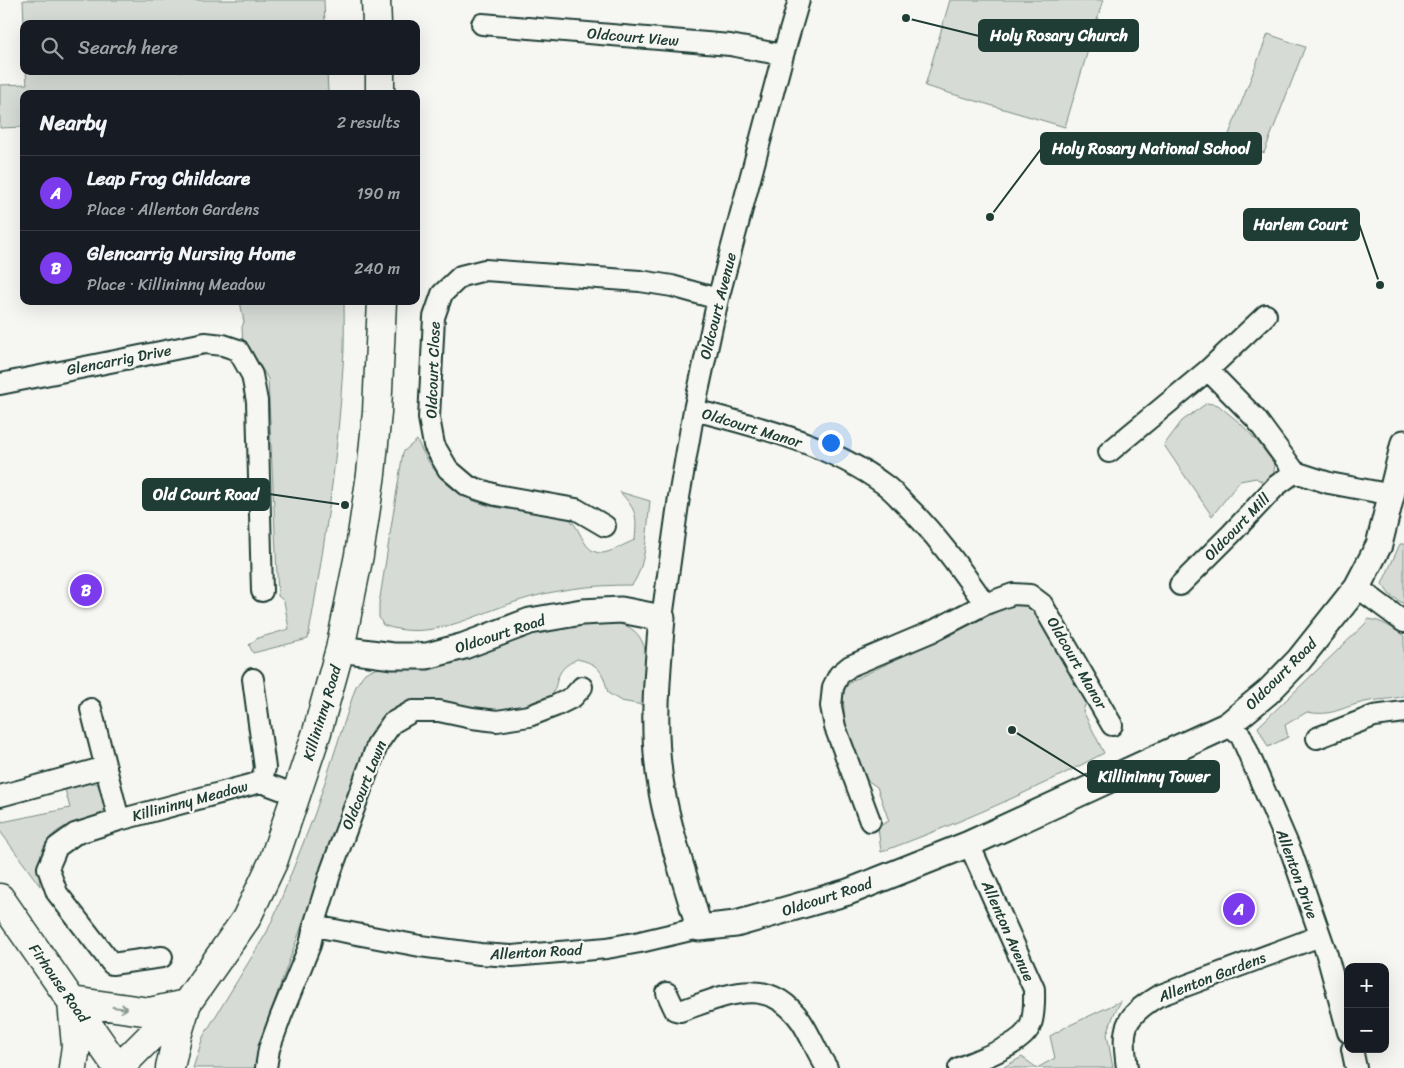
<!DOCTYPE html>
<html lang="en">
<head>
<meta charset="utf-8">
<style>
  :root { --surface:#171b24; --page:#242831; --text:#f1f3f6; --muted:#9ea1a6; --line:#363941; --accent:#7c3aed }
  body { margin:0; font-family:Sriracha,sans-serif; background:var(--page); color:var(--text) }
  .controls { position:absolute; right:15px; bottom:15px; display:grid; overflow:hidden; border-radius:10px; box-shadow:0 5px 20px #0002 }
  .controls button { width:45px; height:45px; display:grid; place-items:center; padding:0; border:0; border-bottom:1px solid var(--line); background:var(--surface); color:var(--text); font:25px sans-serif }
  .you { position:absolute; left:830px; top:442px; width:18px; height:18px; margin:-12px; border:4px solid #fff; border-radius:50%; background:#1a73e8; box-shadow:0 0 0 8px #1a73e833 }
  .badge { display:grid; place-items:center; width:32px; height:32px; border-radius:50%; background:var(--accent); color:#fff; font-size:16px; font-weight:700 }
  .pin { position:absolute; translate:-50% -50%; border:2px solid #fff; box-shadow:0 1px 5px #0006 }
  .list { margin:0; padding:0; list-style:none }
  h2 { display:flex; justify-content:space-between; align-items:center; height:65px; margin:0; padding:0 20px; font-size:21px }
  h2 small { font-size:16px; font-weight:400; color:var(--muted) }
  .list li { display:grid; grid-template-columns:32px 1fr auto; gap:15px; align-items:center; box-sizing:border-box; height:75px; padding:0 20px; border-top:1px solid var(--line) }
  .list b { display:block; font-size:19px; white-space:nowrap }
  .list p { margin:0; font-size:16px; white-space:nowrap; color:var(--muted) }
  .list em { font-size:16px; font-style:normal; color:var(--muted) }
  .icon { flex:none; width:28px; height:28px; fill:none; stroke:currentColor; stroke-width:2; stroke-linecap:round; stroke-linejoin:round }
  .map { position:relative; flex:none; width:1404px; height:1068px; overflow:hidden }
  .search { position:absolute; background:var(--surface); box-shadow:0 5px 20px #0002; left:20px; top:20px; width:400px; height:55px; display:flex; align-items:center; gap:12px; box-sizing:border-box; padding:0 18px; border-radius:10px; color:var(--muted); font-size:19px }
  .panel { position:absolute; background:var(--surface); box-shadow:0 5px 20px #0002; left:20px; top:90px; width:400px; height:215px; border-radius:10px }
  .map>svg:first-child { display:block }
  .green { fill:#d6dbd6; stroke:#7a8c85 }
  .lines { fill:none; stroke-linecap:round; stroke-linejoin:round }
  .minor-casing { stroke:#1f3d34; stroke-width:24 }
  .tertiary-casing { stroke:#1f3d34; stroke-width:29 }
  .secondary-casing { stroke:#1f3d34; stroke-width:31 }
  .minor { stroke:#f6f6f2; stroke-width:20 }
  .tertiary { stroke:#f6f6f2; stroke-width:25 }
  .secondary { stroke:#f6f6f2; stroke-width:28 }
  .oneway { stroke:#8a9a93 }
  .labels { text-anchor:middle; stroke-width:4.5; stroke-linejoin:round; paint-order:stroke }
  .street-label { font-size:15px; fill:#1f3d34; stroke:#f6f6f2 }
  .leader { fill:none; stroke:#1f3d34; stroke-width:2 }
  .callout-dot { fill:#1f3d34; stroke:#f6f6f2; stroke-width:2 }
  .callout { fill:#1f3d34; stroke:#1f3d34; stroke-width:2 }
  .callout-label { font-size:16px; text-anchor:middle; font-weight:bold; fill:#fff }
</style>
</head>
<body>
<div class="map">
<svg width="1404" height="1068" viewBox="0 0 1404 1068">
  <rect width="100%" height="100%" fill="#f6f6f2"/>
  <filter id="ink" filterUnits="userSpaceOnUse"><feTurbulence type="fractalNoise" baseFrequency=".02" numOctaves="2"/><feDisplacementMap in="SourceGraphic" scale="10" xChannelSelector="R" yChannelSelector="G"/><feConvolveMatrix kernelMatrix="1 2 1 2 8 2 1 2 1" color-interpolation-filters="sRGB"/></filter>
  <g filter="url(#ink)">
    <path class="green" d="M23,0h301l1,24h-301z
      M950,0h153l-38,127 -140,-41z
      M1268,34l37,13 -41,106 -36,-16z
      M26,71h301l1,23h-304v33l-24,1v-43l27,-1z
      M240,301h104c0,22 1,44 -1,65 -5,92 -19,183 -35,273l-55,14 -4,-8 9,-7 31,-9 -5,-28 -6,-5 -10,-217 -19,-33 -6,-2 -1,-17 2,-5z
      M1207,403l11,2 22,18 18,19 17,23 -2,12 -6,8 -11,-7 -16,3 -28,35 -48,-71 18,-24z
      M417,440c12,27 30,51 60,62 15,6 33,7 49,9 12,2 27,1 38,5 18,7 16,35 36,37 9,1 26,-10 35,-13 2,-25 2,-29 -15,-48l30,9c-3,26 -3,64 -18,84 -41,0 -78,4 -117,17 -43,14 -86,40 -132,23l-4,-8v-13l24,-152z
      M1400,544h4v60l-14,-9 -8,-11z
      M1023,604l11,5 52,93 -3,9 21,42c-73,39 -145,70 -223,99l-3,-25 11,-6 -12,-34 -10,-7 -22,-56 -2,-29 3,-8 7,-7 156,-74z
      M1367,619c15,1 25,9 37,17v60c-13,4 -26,3 -39,6 -24,5 -32,15 -58,10l-22,13 3,12 -20,10 -10,-20 108,-104z
      M611,622c8,2 16,3 22,8 21,16 12,53 10,75l-22,-4 -13,-8c-5,-22 -9,-29 -31,-34 -7,4 -13,7 -17,14 -6,10 -3,24 -16,29 -14,6 -40,12 -56,10 -50,-5 -80,-33 -116,21l-107,294 -10,41h-62l10,-31 64,-105 11,-25 37,-94 41,-127c3,-4 6,-10 9,-13 12,-9 42,-3 57,-5 39,-4 66,-18 102,-31 28,-10 58,-13 87,-15z
      M90,783h6c7,6 13,29 3,34 -10,6 -23,6 -34,10 -25,11 -28,35 -25,59l-40,-55v-14l2,5 68,-14 -5,-19z
      M1121,1001l-7,13 -7,20 6,34h-111l20,-11 15,11 18,-10 -5,-22 16,-9z"/>
    <g class="lines">
      <g class="minor-casing">
        <path id="minor" d="M482,24l248,21 53,10
          M1208,370l48,49 39,53 34,11 64,12
          M0,384l205,-41 18,2 15,5 14,25 5,26 5,190
          M694,410c65,17 136,34 191,75 7,5 13,12 19,18 31,30 56,65 81,101
          M1109,452l99,-82 58,-55
          M605,526l-29,-17 -80,-14 -28,-9 -20,-17 -14,-24 -5,-27 5,-101 8,-23 19,-18 24,-6 155,11 32,5 46,13
          M1180,585l51,-51 45,-48 19,-14
          M1357,587l47,35
          M662,618l17,-121 15,-87 24,-111 65,-244 16,-55
          M253,679l12,89 -4,14
          M91,709l28,111
          M1228,725l13,11 51,118 35,101 21,77
          M1317,738l57,-22 30,-4
          M0,796l106,-29
          M870,821l-35,-94 -4,-21 2,-19 6,-12 11,-9 83,-35 52,-27 28,-10 17,1 12,9 70,121
          M314,926l106,20 60,8 32,2 95,-8 33,-6 59,-14
          M162,957l-50,7 -55,-71 -9,-25 9,-21 18,-13 44,-14 142,-38 35,13
          M667,993l8,17 5,1c45,-15 87,-38 121,10 10,15 16,32 26,47
          M1352,1049l4,19
          M266,1068l3,-19 12,-33 29,-71 4,-19 17,-55 47,-128 14,-20 21,-12h26l33,7 25,3 32,-5 26,-10 18,-9 9,-10
          M959,1068c20,-9 65,-23 72,-44 4,-12 3,-23 3,-35l-65,-145
          M1127,1068c-5,-40 -5,-50 31,-72l162,-60"/>
      </g>
      <g class="tertiary-casing">
        <path id="tertiary" d="M340,649l53,7h34l37,-10 66,-25 52,-9 39,-2 41,8c-5,58 -11,116 0,174 8,46 25,91 37,136l37,-4 112,-32 121,-48 259,-119 40,-33 31,-32 58,-73 22,-42 25,-102"/>
      </g>
      <g class="secondary-casing">
        <path id="secondary" d="M376,0l1,24
          M380,71v23
          M0,898l118,170
          M72,1001l78,11 36,-8
          M72,1002l4,44 -3,22
          M119,1068l47,-47 21,-18 59,-84 27,-57 23,-67 21,-63 23,-83 19,-94 12,-81 6,-62 5,-111
          M170,1068l7,-32 10,-33"/>
      </g>
      <use href="#minor" class="minor"/>
      <use href="#tertiary" class="tertiary"/>
      <use href="#secondary" class="secondary"/>
    </g>
    <defs><path id="oneway-shaft" d="M-6 0H5M1.5-3L5.5 0L1.5 3" fill="none" stroke-width="1.6" stroke-linecap="round" stroke-linejoin="round" transform="scale(1.25)"/></defs>
    <use class="oneway" href="#oneway-shaft" transform="translate(120 1008) rotate(7)"/>
  </g>
  <g class="labels">
    <g class="street-label">
      <text transform="translate(633 37) rotate(5)" y="5">Oldcourt View</text>
      <text transform="translate(718 306) rotate(-76)" y="5">Oldcourt Avenue</text>
      <text transform="translate(119 360) rotate(-11)" y="5">Glencarrig Drive</text>
      <text transform="translate(433 370) rotate(-88)" y="5">Oldcourt Close</text>
      <text transform="translate(752 428) rotate(17)" y="5">Oldcourt Manor</text>
      <text transform="translate(1237 527) rotate(-46)" y="5">Oldcourt Mill</text>
      <text transform="translate(500 634) rotate(-18)" y="5">Oldcourt Road</text>
      <text transform="translate(1077 663) rotate(60)" y="5">Oldcourt Manor</text>
      <text transform="translate(1281 674) rotate(-45)" y="5">Oldcourt Road</text>
      <text transform="translate(322 713) rotate(-73)" y="5">Killininny Road</text>
      <text transform="translate(364 785) rotate(-68)" y="5">Oldcourt Lawn</text>
      <text transform="translate(190 801) rotate(-15)" y="5">Killininny Meadow</text>
      <text transform="translate(1297 874) rotate(70)" y="5">Allenton Drive</text>
      <text transform="translate(827 897) rotate(-18)" y="5">Oldcourt Road</text>
      <text transform="translate(1008 931) rotate(66)" y="5">Allenton Avenue</text>
      <text transform="translate(536 952) rotate(-3)" y="5">Allenton Road</text>
      <text transform="translate(1212 977) rotate(-21)" y="5">Allenton Gardens</text>
      <text transform="translate(59 983) rotate(55)" y="5">Firhouse Road</text>
    </g>
  </g>
  <path class="leader" d="M906 18L979 36M990 217L1041 149M1380 285L1359 224M345 505L269 494M1012 730L1088 777"/>
  <g class="callout-dot">
    <circle cx="906" cy="18" r="5"/>
    <circle cx="990" cy="217" r="5"/>
    <circle cx="1380" cy="285" r="5"/>
    <circle cx="345" cy="505" r="5"/>
    <circle cx="1012" cy="730" r="5"/>
  </g>
  <g class="callout">
    <rect x="979" y="20" width="159" height="31" rx="5"/>
    <rect x="1041" y="133" width="220" height="31" rx="5"/>
    <rect x="1244" y="209" width="115" height="31" rx="5"/>
    <rect x="143" y="479" width="126" height="31" rx="5"/>
    <rect x="1088" y="761" width="131" height="31" rx="5"/>
  </g>
  <g class="callout-label">
    <text x="1059" y="41">Holy Rosary Church</text>
    <text x="1151" y="154">Holy Rosary National School</text>
    <text x="1301" y="230">Harlem Court</text>
    <text x="206" y="500">Old Court Road</text>
    <text x="1154" y="782">Killininny Tower</text>
  </g>
</svg>
<div class="controls">
<button>+</button>
<button>−</button>
</div>
<div class="you"></div>
<div class="pin badge" style="left:1239px;top:909px">A</div>
<div class="pin badge" style="left:86px;top:590px">B</div>
<div class="search"><svg class="icon" aria-label="search" viewBox="0 0 24 24"><circle cx="10" cy="10" r="6"/><path d="M15 15l6 6"/></svg>Search here</div>
<section class="panel">
<h2>Nearby<small>2 results</small></h2>
<ul class="list">
<li><span class="badge">A</span><div><b>Leap Frog Childcare</b><p>Place · Allenton Gardens</p></div><em>190 m</em></li>
<li><span class="badge">B</span><div><b>Glencarrig Nursing Home</b><p>Place · Killininny Meadow</p></div><em>240 m</em></li>
</ul>
</section>
</div>
</body>
</html>
